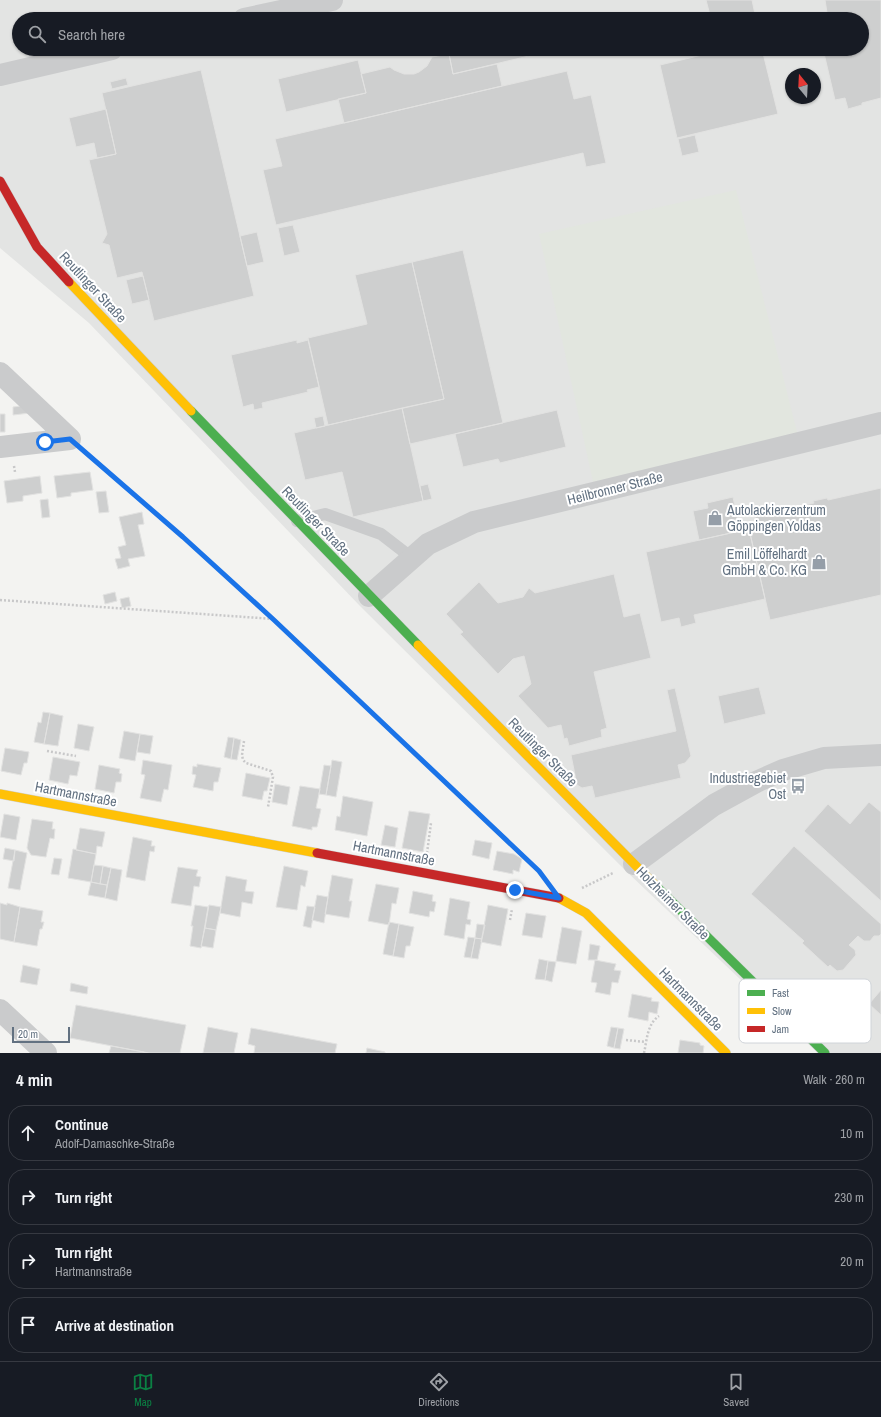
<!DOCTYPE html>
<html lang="en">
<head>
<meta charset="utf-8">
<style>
  :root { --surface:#171b24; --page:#242831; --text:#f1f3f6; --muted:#9ea1a6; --line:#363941; --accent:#0b8043 }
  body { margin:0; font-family:"Archivo Narrow",sans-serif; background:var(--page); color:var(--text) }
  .compass { position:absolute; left:785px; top:68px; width:36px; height:36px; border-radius:50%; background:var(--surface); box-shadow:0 1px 3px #0004; rotate:342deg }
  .scale { position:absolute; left:12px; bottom:10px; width:58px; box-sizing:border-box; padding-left:4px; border:2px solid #627181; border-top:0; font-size:11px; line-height:14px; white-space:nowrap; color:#627181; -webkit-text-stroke:3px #fff; paint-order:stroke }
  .stop { position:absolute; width:12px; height:12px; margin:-9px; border:3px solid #1a73e8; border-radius:50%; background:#fff }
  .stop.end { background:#1a73e8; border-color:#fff; box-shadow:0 1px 4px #0008 }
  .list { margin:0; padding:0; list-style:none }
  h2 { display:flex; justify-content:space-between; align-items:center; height:52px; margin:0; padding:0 16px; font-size:17px }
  h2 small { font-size:13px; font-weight:400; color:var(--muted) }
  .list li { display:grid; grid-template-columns:26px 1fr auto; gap:12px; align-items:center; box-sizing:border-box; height:56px; margin:0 8px 8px; padding:0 8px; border:1px solid var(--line); border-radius:16px }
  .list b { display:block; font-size:15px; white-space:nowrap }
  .list p { margin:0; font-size:13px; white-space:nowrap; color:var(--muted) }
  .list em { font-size:13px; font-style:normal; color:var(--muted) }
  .icon { flex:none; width:22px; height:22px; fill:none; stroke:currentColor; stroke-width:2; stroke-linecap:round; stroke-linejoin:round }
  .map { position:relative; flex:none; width:881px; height:1053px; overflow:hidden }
  .search { position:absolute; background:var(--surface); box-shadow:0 1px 3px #0004; left:12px; right:12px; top:12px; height:44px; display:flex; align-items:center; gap:10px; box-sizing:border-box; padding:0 14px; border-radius:22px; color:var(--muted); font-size:15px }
  .sheet { height:308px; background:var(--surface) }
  nav { display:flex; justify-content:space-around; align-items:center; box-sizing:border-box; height:56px; border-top:1px solid var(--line); background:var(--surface); font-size:11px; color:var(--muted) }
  nav a { display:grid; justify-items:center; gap:2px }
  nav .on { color:var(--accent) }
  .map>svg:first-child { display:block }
  .built { fill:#e3e4e3; fill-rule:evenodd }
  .green { fill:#e2e6df }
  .building { fill:#cecfcf; stroke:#e2e2e1 }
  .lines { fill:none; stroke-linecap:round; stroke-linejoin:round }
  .fast-casing { stroke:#cfd1d0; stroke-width:10 }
  .slow-casing { stroke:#cfd1d0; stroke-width:10 }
  .jam-casing { stroke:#cfd1d0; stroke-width:10 }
  .path { stroke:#c8c8c9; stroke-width:2.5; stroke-dasharray:2 2; stroke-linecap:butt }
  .lane { stroke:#cacbcc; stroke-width:12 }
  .street { stroke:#cacbcc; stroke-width:22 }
  .fast { stroke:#4caf50; stroke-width:9 }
  .slow { stroke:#ffc107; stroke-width:9 }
  .jam { stroke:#c62828; stroke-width:9 }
  .route { stroke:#1a73e8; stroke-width:5 }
  .labels { text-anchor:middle; stroke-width:4; stroke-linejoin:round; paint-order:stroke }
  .street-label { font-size:14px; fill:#627181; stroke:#fff }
  .poi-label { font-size:14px; fill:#627181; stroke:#fff; text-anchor:end }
  .key { fill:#fff; stroke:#d0d4d9; stroke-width:1 }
  .key-label { font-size:11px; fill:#627181 }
</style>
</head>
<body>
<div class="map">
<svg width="881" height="1053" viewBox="0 0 881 1053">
  <rect width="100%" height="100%" fill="#f3f3f1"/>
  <path class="built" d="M0,0h881v1053h-63l-191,-181 -268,-267 -270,-282 -89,-75zM19,19h843v30h-843zM791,74h24v24h-24z"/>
  <path class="green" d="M736,190l62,246 -205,46 -54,-248z"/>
  <path class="building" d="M706,0h46l4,19h-45z
    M825,0h56v98l-19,5v2l-14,4 -3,-11 -10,2 -12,-51h39v-30h-34z
    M448,49h83l2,6 -80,19z
    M718,49h44l16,65 -101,24 -17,-73 59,-14z
    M449,54l4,20 44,-10 5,22 -158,37 -6,-24 28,-6 -5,-19 29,-7 4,3 10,4h10l5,-2 8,-6 5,-9z
    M358,60l8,33 -80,19 -8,-33z
    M201,70l53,226 -100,25 -12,-49 -25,6 -8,-33 -7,-2 5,-9 -18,-74 27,-6 -14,-61z
    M567,71l7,28 17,-4 15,68 -20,4 -3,-14 -307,72 -13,-55 19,-4 -7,-27z
    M126,78l2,7 -16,4 -2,-7z
    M106,109l10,45 -19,4 -3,-15 -18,4 -7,-29z
    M695,135l4,17 -17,4 -4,-17z
    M293,225l7,27 -16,4 -6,-28z
    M257,232l7,30 -17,4 -7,-30z
    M463,250l40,173 -93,21 -8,-36 42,-9 -32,-137z
    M412,262l32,137 -116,26 -20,-87 59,-14 -12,-49z
    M143,276l6,24 -17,4 -6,-24z
    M297,340v3l11,-3 11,47 -12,3 1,2 -46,11 1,5 -9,2 -1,-6 -10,3 -12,-52z
    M29,405l1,8 -17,2v-8z
    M402,408l21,93 -70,16 -11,-45 -37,8 -11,-47z
    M557,410l9,37 -66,16 -2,-4 -35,8 -8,-33z
    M0,414h5v18h-5z
    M323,416l2,10 -9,2 -2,-10z
    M90,472l3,18 -22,3v3l-14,2 -3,-22z
    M40,476l2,17 -19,3v5l-16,2 -3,-22z
    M428,484l4,15 -9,2 -3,-15z
    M881,488v107l-111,25 -21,-91 8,-2 -2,-11 59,-13 -1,-2 14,-3 1,2z
    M106,491l3,21 -10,1 -3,-21z
    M733,497l7,34 -41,9 -6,-29 15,-3 -1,-5z
    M48,499l2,18 -8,1 -2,-18z
    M142,512l2,12 -6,1 7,31 -17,3 2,7 -12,3 -3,-10 6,-1 -3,-11 8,-2 -7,-28z
    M749,529l16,70 -71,16 2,8 -15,4 -2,-9 -18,4 -15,-70z
    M614,574l10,43 16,-4 11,45 -57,14 13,56 -6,2 1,7 -33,9 -2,-8 -3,1 -3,-14 -13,3 -30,-32 13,-12 -7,-28 -11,3 -15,15 -38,-40 3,-2 -17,-18 33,-32 19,21 25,-6 6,-9 6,5z
    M115,592l2,9 -12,3 -2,-9z
    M129,597l2,9 -9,2 -2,-9z
    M759,687l7,27 -42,10 -6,-28z
    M675,688l16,68 -6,7 -7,2 3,13 -86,20 -3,-12 -10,2 -5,-3 -6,-30 105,-24 -9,-41z
    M43,712l7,1 -6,31 -10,-2 4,-20 3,1z
    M50,713l13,3 -5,30 -14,-2z
    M78,724l16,3 -5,24 -15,-3z
    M124,731l16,3 -5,27 -16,-3z
    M140,734l13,2 -3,18 -13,-2z
    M228,737l6,1 -3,21 -7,-2z
    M234,738l7,2 -4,20 -6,-1z
    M5,748l24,4 -2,11h-3l-3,12 -20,-4z
    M53,757l27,5 -3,14 -7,-1 -2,9 -19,-4z
    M143,760l29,5 -4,25 -4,-1 -3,13 -21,-4 5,-23 -4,-1z
    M332,760l10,2 -6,35 -10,-2z
    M197,764l24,4 -3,14h-4l-1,9 -20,-4 3,-12 -4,-1 1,-8 4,1z
    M99,765l21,4 -1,4 3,1 -1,8h-5l-2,11 -19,-4z
    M324,765l7,1 -5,29 -7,-1z
    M246,773l24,5 -3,13h-3l-2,9 -20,-4z
    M275,784l15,3 -3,18 -15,-3z
    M300,786l20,3 -4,19 5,1 -4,18h-5v3l-20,-4z
    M343,796l30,6 -6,34 -32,-6 2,-14 3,1z
    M869,802l12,10v89l-77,-70 24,-27 22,20z
    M409,811l21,3 -7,38 -21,-4z
    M4,814l16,3 -4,23 -16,-3z
    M32,819l21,3 -1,7h3l-1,10 -4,-1 -4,19 -15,-2 -4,-7z
    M385,825l13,3 -3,19 -14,-2z
    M80,828l25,4 -3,15 -5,-1 -1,8 -20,-4z
    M133,837l19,4 -1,5h4l-1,6 -4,-1 -5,30 -19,-4z
    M475,840l17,3 -3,16 -17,-4z
    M794,846l87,78v10l-2,2h-5l-4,5h-6l-6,-5 -9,9 6,5 1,5 -13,15 -6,1 -7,-6 -2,2 -26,-24 2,-2 -53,-47z
    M5,848l10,2 -1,11 -11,-2z
    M73,849l23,5 -5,28 -23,-4z
    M15,850l12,3 -7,37 -12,-2z
    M497,851l17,3 8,5 -3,13 -6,-2v4l-20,-4z
    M54,858l8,1 -3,16 -8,-1z
    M94,865l9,1 -3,18 -9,-2z
    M103,866l8,2 -4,17 -7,-1z
    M284,866l24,5 -3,16 -4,-2 -4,25 -21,-3z
    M178,867l20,3 -2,6 5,1 -2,10 -5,-1 -3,20 -20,-3z
    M111,868l11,2 -5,31 -12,-3z
    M332,875l21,4 -4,22h3l-3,17 -24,-4z
    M226,876l21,4 -2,11 9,1 -2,12 -10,-2 -2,15 -20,-4z
    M91,882l16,3 -2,13 -17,-3z
    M376,884l23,4 -3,16 -4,-1 -3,22 -21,-4z
    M413,891l20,4 -1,6 4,1 -2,10 -4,-1 -1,6 -20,-4z
    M317,895l11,2 -4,26 -12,-3z
    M450,898l20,4 -3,17 4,1 -1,5 -4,-1 -2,15 -20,-4z
    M0,903l7,2v-2l13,4 -6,35 -14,-3z
    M195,905l13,2 -7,41 -11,-2 3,-20h-2z
    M209,905l12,2 -5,23 -11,-2z
    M488,905l20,4 -7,37 -20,-4z
    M307,906l8,1 -4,21 -8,-2z
    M20,907l23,4 -2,11h3l-2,7h-2l-3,17 -23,-4z
    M526,913l20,3 -4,22 -20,-3z
    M389,922l10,2 -6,32 -10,-2z
    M399,924l15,3 -4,19h-4l-2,12 -11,-2z
    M477,924l8,1 -3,14 -7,-1z
    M562,927l20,4 -6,33 -20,-3z
    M205,928l11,2 -3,18 -12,-2z
    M468,937l7,1 -4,20 -7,-1z
    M475,938l7,1 -4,20 -7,-1z
    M590,944l10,2 -3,14h-9z
    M539,959l9,2 -3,19 -10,-1z
    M595,960l21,4 -2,6 7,1 -3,12 -6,-1 -2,13 -15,-3 2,-9 -6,-1z
    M548,961l8,1 -4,20 -7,-2z
    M23,965l17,4 -3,16 -17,-3z
    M71,983l17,4 -1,7 -17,-3z
    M881,990v25l-12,-11z
    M632,994l20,4 -1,3 8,1 -2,12 -8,-2 -1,9 -20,-4z
    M76,1005l110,20 -6,28h-31l-79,-15z
    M208,1027l30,6 -4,20h-31z
    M611,1027l7,1 -4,20 -7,-2z
    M251,1028l86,16 -2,9h-81l1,-7 -7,-2z
    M618,1028l6,1 -4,20 -6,-1z
    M680,1040l20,3v2l4,1 -1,7h-25z
    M111,1046l33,6v1h-35z
    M367,1048l18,4v1h-19z"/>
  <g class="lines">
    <g class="fast-casing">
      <path id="fast" d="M191,411l227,234
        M656,886l169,167"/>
    </g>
    <g class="slow-casing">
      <path id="slow" d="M69,282l122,129
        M418,645l238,241
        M0,794l317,59
        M559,898l27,15 140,140"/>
    </g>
    <g class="jam-casing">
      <path id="jam" d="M0,181l37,66 32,35
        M317,853l242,45"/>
    </g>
    <path class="path" d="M85,453l98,84 91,82 266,254
      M14,466l1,6
      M0,600l274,19
      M244,741l-2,14 1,5 3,3 25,8 2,6 -5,30
      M47,751l29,5
      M427,853l4,-30
      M582,888l31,-15
      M510,920l2,-11
      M626,1040l20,2
      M644,1053c3,-13 3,-29 15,-37"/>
    <path class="lane" d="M297,521l28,-7 56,20 31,24"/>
    <path class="street" d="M244,19l88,-19
      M0,75l112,-26
      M0,373l70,66
      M0,447l70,-8
      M369,596l59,-52 46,-22 407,-99
      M634,864l80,-59 42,-23 27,-12 41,-12 57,-3
      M0,1010l46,43"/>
    <use href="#fast" class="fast"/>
    <use href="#slow" class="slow"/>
    <use href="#jam" class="jam"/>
  </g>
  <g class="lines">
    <path class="route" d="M45,442l25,-3 113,98 91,83 265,251 20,27 -44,-8"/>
  </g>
  <defs>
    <g id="shop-bare" transform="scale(1.2)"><path d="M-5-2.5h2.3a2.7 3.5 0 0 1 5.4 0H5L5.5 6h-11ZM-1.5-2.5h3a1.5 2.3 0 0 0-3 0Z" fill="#959ea8" stroke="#fff" stroke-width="2.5" paint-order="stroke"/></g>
    <g id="bus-bare" transform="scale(1.2)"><path d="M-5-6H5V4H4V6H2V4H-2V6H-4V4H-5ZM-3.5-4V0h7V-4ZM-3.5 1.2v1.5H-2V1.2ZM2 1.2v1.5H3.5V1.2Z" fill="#959ea8" stroke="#fff" stroke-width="2.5" paint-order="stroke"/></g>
  </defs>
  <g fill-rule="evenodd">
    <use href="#shop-bare" x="715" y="518"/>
    <use href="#shop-bare" x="819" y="562"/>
    <use href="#bus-bare" x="798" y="786"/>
  </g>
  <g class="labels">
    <g class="street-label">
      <text transform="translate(93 287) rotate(47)" y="5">Reutlinger Straße</text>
      <text transform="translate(615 488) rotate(-14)" y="5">Heilbronner Straße</text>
      <text transform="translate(316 521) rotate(46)" y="5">Reutlinger Straße</text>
      <text transform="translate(543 752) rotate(45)" y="5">Reutlinger Straße</text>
      <text transform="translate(76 794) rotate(11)" y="5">Hartmannstraße</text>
      <text transform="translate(394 853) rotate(11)" y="5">Hartmannstraße</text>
      <text transform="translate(673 903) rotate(45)" y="5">Holzheimer Straße</text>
      <text transform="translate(691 999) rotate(45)" y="5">Hartmannstraße</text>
    </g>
    <g class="poi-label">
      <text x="727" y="515" text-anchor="start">Autolackierzentrum<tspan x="727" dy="16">Göppingen Yoldas</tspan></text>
      <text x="807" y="559">Emil Löffelhardt<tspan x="807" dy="16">GmbH &amp; Co. KG</tspan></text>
      <text x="786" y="783">Industriegebiet<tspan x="786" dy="16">Ost</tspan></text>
    </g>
  </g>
  <rect x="739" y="979" width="132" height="64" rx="6" class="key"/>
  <rect x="747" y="990" width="18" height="6" fill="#4caf50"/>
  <rect x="747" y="1008" width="18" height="6" fill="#ffc107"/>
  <rect x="747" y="1026" width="18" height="6" fill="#c62828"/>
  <g class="key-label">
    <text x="772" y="997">Fast</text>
    <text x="772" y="1015">Slow</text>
    <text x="772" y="1033">Jam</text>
  </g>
</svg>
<svg class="compass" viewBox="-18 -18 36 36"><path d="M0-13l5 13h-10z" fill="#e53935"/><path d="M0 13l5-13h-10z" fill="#9ea1a6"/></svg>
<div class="scale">20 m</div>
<div class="stop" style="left:45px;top:442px"></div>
<div class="stop end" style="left:515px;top:890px"></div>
<div class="search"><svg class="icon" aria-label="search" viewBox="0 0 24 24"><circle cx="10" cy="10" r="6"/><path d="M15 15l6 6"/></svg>Search here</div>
</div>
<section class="sheet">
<h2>4 min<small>Walk · 260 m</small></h2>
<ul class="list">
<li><svg class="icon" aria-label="ahead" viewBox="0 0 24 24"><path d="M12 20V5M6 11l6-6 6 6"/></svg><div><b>Continue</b><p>Adolf-Damaschke-Straße</p></div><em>10 m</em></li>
<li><svg class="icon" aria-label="right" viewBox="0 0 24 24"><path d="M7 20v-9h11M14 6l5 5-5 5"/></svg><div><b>Turn right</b></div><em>230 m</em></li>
<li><svg class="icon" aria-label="right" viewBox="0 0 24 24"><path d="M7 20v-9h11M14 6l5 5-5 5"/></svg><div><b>Turn right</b><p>Hartmannstraße</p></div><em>20 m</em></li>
<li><svg class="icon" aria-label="arrive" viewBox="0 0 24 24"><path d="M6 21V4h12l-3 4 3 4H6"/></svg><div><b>Arrive at destination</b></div></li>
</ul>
</section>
<nav>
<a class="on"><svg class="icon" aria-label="map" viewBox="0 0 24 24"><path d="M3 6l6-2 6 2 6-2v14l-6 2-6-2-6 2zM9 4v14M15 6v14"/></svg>Map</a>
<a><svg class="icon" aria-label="directions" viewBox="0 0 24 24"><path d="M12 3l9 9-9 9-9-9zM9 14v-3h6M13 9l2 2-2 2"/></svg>Directions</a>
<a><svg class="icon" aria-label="saved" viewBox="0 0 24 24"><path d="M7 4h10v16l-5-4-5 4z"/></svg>Saved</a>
</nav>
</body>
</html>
